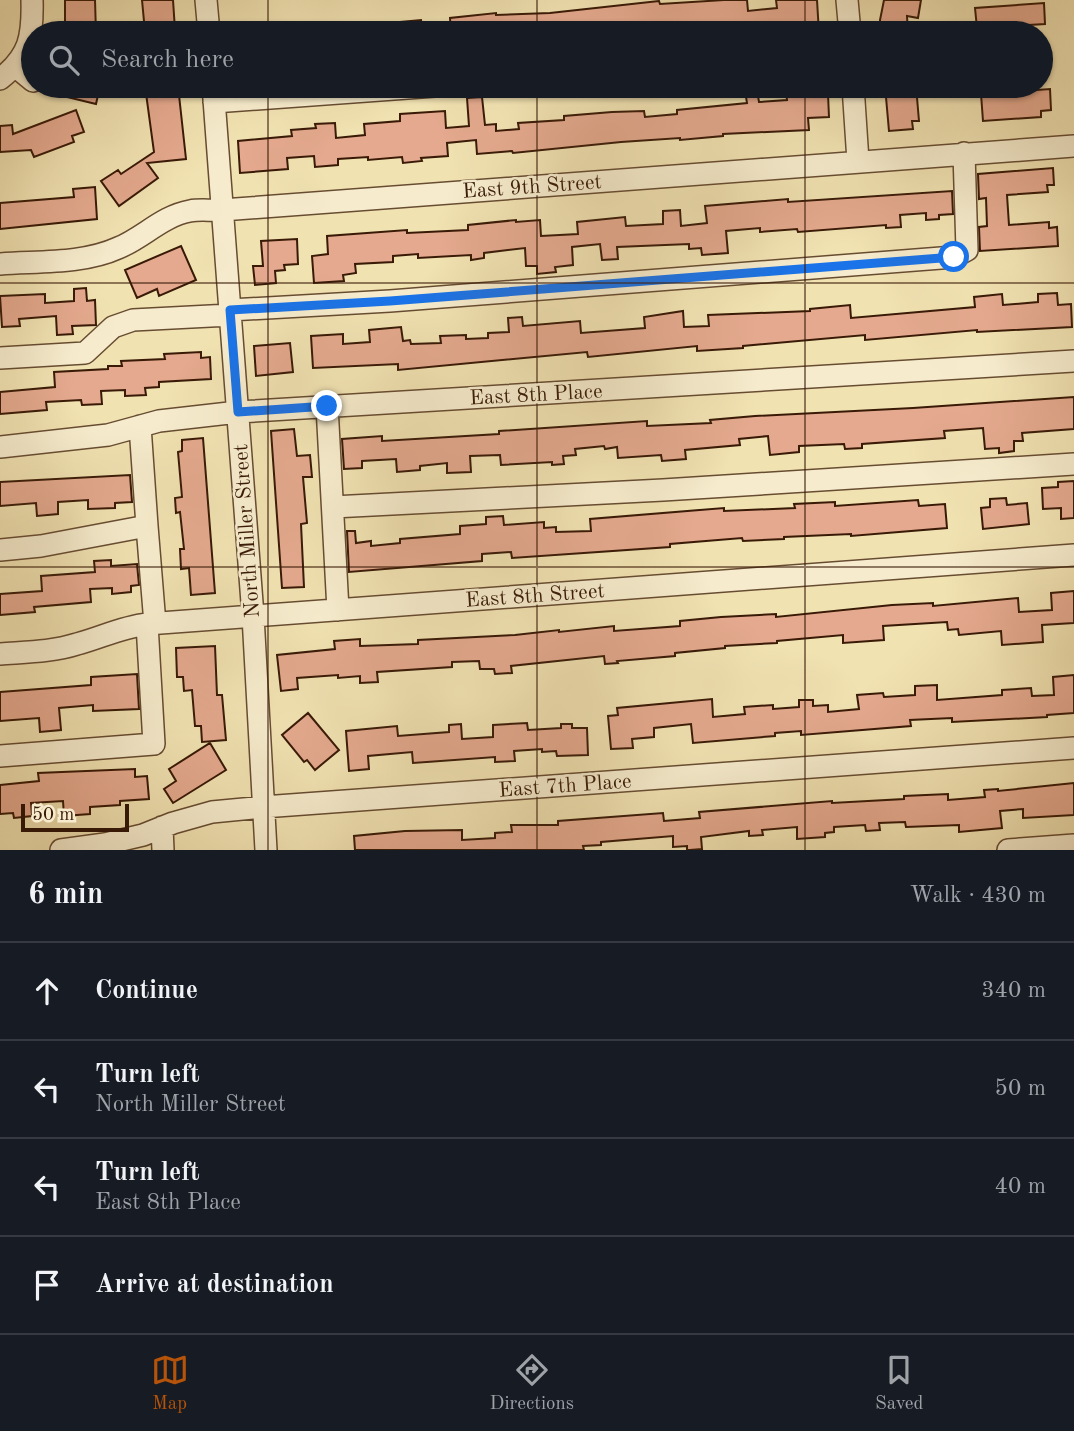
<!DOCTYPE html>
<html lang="en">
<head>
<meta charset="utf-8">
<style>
  :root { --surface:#171b24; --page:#242831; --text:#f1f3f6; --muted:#9ea1a6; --line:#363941; --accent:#b45309 }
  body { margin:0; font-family:"Old Standard TT",serif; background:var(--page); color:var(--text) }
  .scale { position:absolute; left:21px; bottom:18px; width:108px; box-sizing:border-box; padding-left:7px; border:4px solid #391a07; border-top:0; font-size:19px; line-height:24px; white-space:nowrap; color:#391a07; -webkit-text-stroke:5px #f6eccd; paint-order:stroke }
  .stop { position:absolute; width:21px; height:21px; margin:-16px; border:5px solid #1a73e8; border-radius:50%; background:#fff }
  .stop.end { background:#1a73e8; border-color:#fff; box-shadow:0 2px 7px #0008 }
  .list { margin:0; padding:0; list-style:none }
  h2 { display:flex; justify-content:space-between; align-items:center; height:91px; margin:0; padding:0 28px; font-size:30px }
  h2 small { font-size:23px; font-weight:400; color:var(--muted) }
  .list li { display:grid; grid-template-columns:46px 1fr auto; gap:21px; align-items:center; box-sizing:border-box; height:98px; padding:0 28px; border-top:2px solid var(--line) }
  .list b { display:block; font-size:26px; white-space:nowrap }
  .list p { margin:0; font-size:23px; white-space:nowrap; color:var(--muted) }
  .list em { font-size:23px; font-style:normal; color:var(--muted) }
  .icon { flex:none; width:38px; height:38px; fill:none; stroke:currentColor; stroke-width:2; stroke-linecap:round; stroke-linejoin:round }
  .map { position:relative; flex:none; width:1074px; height:850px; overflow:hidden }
  .search { position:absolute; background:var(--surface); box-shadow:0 2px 5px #0004; left:21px; right:21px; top:21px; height:77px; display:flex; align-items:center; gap:18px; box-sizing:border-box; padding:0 24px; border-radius:38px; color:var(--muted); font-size:26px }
  .sheet { height:483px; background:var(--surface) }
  nav { display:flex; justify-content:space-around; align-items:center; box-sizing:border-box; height:98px; border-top:2px solid var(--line); background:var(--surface); font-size:19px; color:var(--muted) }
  nav a { display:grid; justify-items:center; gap:4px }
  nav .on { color:var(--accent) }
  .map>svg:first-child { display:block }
  .building { fill:#e4a98e; stroke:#391a07; stroke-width:2 }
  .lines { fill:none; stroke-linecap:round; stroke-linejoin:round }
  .minor-casing { stroke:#674c32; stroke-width:24 }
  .minor { stroke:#f6eccd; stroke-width:21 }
  .route { stroke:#1a73e8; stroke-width:9 }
  .grid { fill:none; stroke:#391a07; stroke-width:2; stroke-opacity:0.55 }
  .labels { text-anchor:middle; stroke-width:5; stroke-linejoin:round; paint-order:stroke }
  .street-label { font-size:21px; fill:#391a07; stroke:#f6eccd }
</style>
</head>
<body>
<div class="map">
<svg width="1074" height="850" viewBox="0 0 1074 850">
  <rect width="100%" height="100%" fill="#f1e2b2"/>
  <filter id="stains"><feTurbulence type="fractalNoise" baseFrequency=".00286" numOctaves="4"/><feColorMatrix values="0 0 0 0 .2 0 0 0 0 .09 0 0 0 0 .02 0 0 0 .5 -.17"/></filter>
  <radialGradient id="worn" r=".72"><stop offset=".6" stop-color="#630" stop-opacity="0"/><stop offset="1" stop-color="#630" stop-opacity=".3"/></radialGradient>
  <path class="building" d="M65,0h30l1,33h-31z
    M142,0h31l2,30 -30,2z
    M724,0h23l1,11 29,-3 -1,-8h41l2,33h-17l-1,-11 -31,3 1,8h-47l-1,-4 -28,2v2h-244l-1,-15 46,-5v2l54,-2 109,-12 1,3z
    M884,0h37l-3,18 -11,-2 1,17h-27l-1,-13z
    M1044,3l1,21 -68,4 -2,-20z
    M421,20l2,13h-56v-8z
    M69,86h31l-4,18 -29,-7z
    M145,86h33l8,73 -39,4 11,15 -39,28 -18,-25 17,-11 3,4 33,-22z
    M885,86h31l3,35h-7l1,8 -24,2z
    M1050,89l1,21 -10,1v6l-58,4 -2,-27z
    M804,91v5l24,-2 1,23 -21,1 1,12 -86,4v2l-43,4v-2l-59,4 -108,11 -1,-2 -35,3 -1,-14 -29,3 1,13 -27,2 1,3 -19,2 -1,-6 -34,3v-3l-30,2v6l-23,2 -1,-11 -27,2 1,11 -48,4 -2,-32 54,-5 -1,-6 25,-2 -1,-4 20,-1 1,15 29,-3 -1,-11 36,-3v-7l45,-3 1,17 23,-2 -2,-28 15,-1 3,28 11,-1v7l23,-2 -1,-6 46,-3v-4l48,-4 32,-1 1,6 32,-3v-4l70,-7 -1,-6 12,-1 1,6 28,-2 -1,-8z
    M76,110l8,22 -12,4 2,6 -40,15 -3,-7 -31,2v-26l12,-1 1,9z
    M1053,168l1,17h-7l1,7 -41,3 2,30 40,-3v6l8,-1 1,19 -78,5 -1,-24 8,-1 -1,-28 -7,1 -1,-25z
    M95,187l2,32 -97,10v-26l74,-6 -1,-8z
    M952,191l1,23 -14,1v4l-13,1v-7l-26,2 1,12 -15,1v-3l-88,7 -1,-3 -37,3v-4l-34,3 2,22 -26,2 -1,-7 -12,1v-5l-72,3 1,12 -16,1 -2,-16 -28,3 1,18 -18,2 1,5 -19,2v-8h-11l-1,-18 -41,5v5l-13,2v-5l-53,3v-4l-25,2v6l-38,2 1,9 -13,2 1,6 -30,2 -2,-27 16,-2 -1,-18 80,-6v3l61,-3v-5l48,-5v2l24,-2 1,16 37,-2 -1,-12 48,-5 1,9 37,-2v-13l17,-1 1,16 26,-3 -2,-17 83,-7v3z
    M297,239l1,25 -14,1 1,5 -10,1 1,12 -21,2 -2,-19h10l-2,-25z
    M181,246l15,34 -37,16 -2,-7 -20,9 -12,-28z
    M86,288l1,13 8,-1 1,25 -24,1 1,8 -16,1 -1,-19 -37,3 1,7 -18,1 -2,-31 45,-2v9l29,-2v-12z
    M1057,293l1,12 13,-1 1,23 -95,5v-2l-112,10v-5l-122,11v2l-46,3v-5l-109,11 -1,-5 -189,18v-6l-85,4 -2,-32 32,-2v10l27,-2 -1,-12 32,-3 2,14 7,-1 1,4 30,-1 -1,-7 26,-1v4l22,-1v-5l21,-1 -1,-14 14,-1 1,9 57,-5 1,12 64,-5 -1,-11 39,-6 1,16 25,-1 -1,-11 102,-4v-2l40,-4 1,13 124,-11 -1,-10 28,-3 1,11 35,-3v-8z
    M290,343l3,29 -37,4 -2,-30z
    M201,352v6l9,-1 1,22 -52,3v5l-14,1 1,7 -21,1v-6l-24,1 1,13 -20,1 -1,-5 -35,2 1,8 -47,4v-22l55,-5 -1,-15 54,-3v-3h14l-1,-5 44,-2 -1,-5z
    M1074,397v32l-52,4 1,8h-9v10l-15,2v-5l-14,1 -2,-21 -39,3 1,7 -83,6v4l-17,1 -1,-5 -45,2v6l-29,3 -2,-19 -29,3 1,6 -55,5 1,9 -24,2 -1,-6 -43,3 -1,-11 -12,2 -1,-3 -29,3 1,6 -13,1 1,8 -12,1v-3l-51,3 -1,-10 -30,1 1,16 -24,1v-10l-27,3v4l-23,2 -1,-13 -34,2v7l-18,1 -2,-30 40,-3v5l117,-7v-3l148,-10v5l64,-3 -1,-3 45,-4 158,-8z
    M294,429l3,27 13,-1 2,22h-9l4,46 -6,1 3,63 -22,1 -11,-157z
    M203,438l12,155 -24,2 -2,-27 -8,1 -1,-20h4l-4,-37 -4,1 -1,-15 7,-1 -4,-45 4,-1v-11z
    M130,475l2,27 -17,1v5l-27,1v-9l-30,2v12l-21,2 -1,-13 -36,3v-24z
    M1074,481v37l-13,1v-11l-18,1 -1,-21 16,-1v-5z
    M1006,498l1,7 20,-2 2,21 -46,5 -2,-21 9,-1v-8z
    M918,500l1,6 26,-2 2,24 -96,8v-2l-67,3v2l-41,2 -1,-3 -72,6v3l-158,11 -1,-6 -29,2v7l-133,11 -2,-41h8l1,12 15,-2v5l29,-3v-4l60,-5v-8l26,-2v-7l17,-1 1,9 40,-3v6l12,-1v5l35,-1 -1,-12 134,-11v3l71,-3 -1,-4 41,-2v4z
    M111,560v6l26,-2 2,21 -8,1v6l-19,2v-6l-22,1 1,13 -57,5 1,5 -35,3v-21l42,-3 -1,-15 54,-4 -1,-11z
    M1074,591v32l-32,2 1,17 -41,3 -1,-14 -42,4 -1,-6 -10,1 -1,-8 -64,4 1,14 -41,3v-8l-66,6v2l-52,3v2l-50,5v3l-58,5 1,2 -13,1 -1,-8 -93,10 1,7 -17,1 -1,-5h-14l-1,-8 -27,1v5l-75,5 1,10 -18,1v-7l-22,2v-3l-41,3 1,11 -17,2 -4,-36 58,-6 -1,-8 26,-2v7l58,-2v-4l97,-5 44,-5v2l55,-6v5l66,-5v-5l41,-4 55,-3v3l116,-12 41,-2v3l85,-8 1,14 33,-2 -1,-17z
    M215,646l2,49h5l4,45 -24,2 -1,-16h-6l-3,-36 -8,1 -1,-14h-6l-1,-29z
    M137,674l2,35 -46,2v-6l-34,3 2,22 -21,2 -1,-14 -39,3v-29l91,-7v-8z
    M1074,675v38l-27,2v2l-95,5v-4l-42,2 1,6 -110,9v-4l-26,2v3l-82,7 -2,-19 -37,4v9l-22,2 1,9 -22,1 -3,-33 10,-1 -1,-7 95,-9 1,18 32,-3 -1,-7 29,-2v4l26,-2v-7h14v6l15,-1v7l31,-3 -2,-14 26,-2 1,4 31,-2v-9l22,-1v15l65,-5v-5l29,-2 1,8 22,-1 -1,-18z
    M308,713l31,37 -24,20 -8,-10 -3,2 -22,-27z
    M527,723l1,7 33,-2v-4h11v4h15l1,27 -31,1 -1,-5 -14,1v-3l-28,2 1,10 -20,1v-5l-82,6 -1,-11 -44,4 1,13 -20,2 -3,-40 51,-5 1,10 51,-4v-7l12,-1 1,15 31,-2v-12z
    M210,743l16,27 -53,33 -9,-14 12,-8 -7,-12z
    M135,769v8l12,-1 2,23 -29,2v4l-30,2v7l-26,2 -1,-15 -32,2 1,13 -18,2 -1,-5 -13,1v-29l39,-4 -1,-8z
    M1074,783v32l-51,3v-9l-23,2 2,17 -43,4v-7l-53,2 -1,-5 -26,1 1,7 -14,1 -1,-6 -31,2v5l-9,1v4l-28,2v-12l-35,3 1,5 -14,1v-5l-48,6 1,12 -12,1h-3v-4l-14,1v-11l-72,6v3l-18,1 1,4h-229l-1,-14 51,-5 57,-1v10l33,-2v-5l17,-1 -1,-7h47v-4l105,-8 1,8 36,-3 -1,-6 133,-11v2l72,-4v-3l44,-2v6l37,-3 -1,-7 14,-1v2z"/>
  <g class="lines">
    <g class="minor-casing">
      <path id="minor" d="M206,0l3,33
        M847,0l3,33
        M16,67l17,14
        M0,79c30,-23 33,-43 32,-79
        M213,86l40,530 13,234
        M853,86l5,75
        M214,102l221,-16
        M0,264c38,-3 83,0 118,-16 25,-10 44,-32 72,-37 10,-2 22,0 32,-1l852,-64
        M230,310l160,-9 564,-44 13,-7 -3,-97
        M0,358l85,-5 28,-26 20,-7 97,-5
        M327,406l11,204
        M0,447l108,-12 51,-14 79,-9 836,-51
        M333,507l330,-17 411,-26
        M147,526l8,98
        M0,550l41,-4 106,-20 -7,-100
        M0,654c26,-2 52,-2 77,-10 23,-6 45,-17 70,-20l927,-69
        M0,756l154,-12 -7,-120
        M162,827l1,23
        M61,850l44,-6 38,-9 30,-12 39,-11 51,-5 811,-59
        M1008,850l66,-5"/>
    </g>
    <use href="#minor" class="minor"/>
  </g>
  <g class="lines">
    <path class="route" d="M327,406l-89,6 -8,-102 160,-9 564,-44"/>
  </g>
  <path class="grid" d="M268,0v33M537,0v33M805,0v33M268,86v764M537,86v764M805,86v764M0,283h1074M0,567h1074"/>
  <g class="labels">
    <g class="street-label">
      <text transform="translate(532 186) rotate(-4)" y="7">East 9th Street</text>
      <text transform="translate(536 394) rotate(-3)" y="7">East 8th Place</text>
      <text transform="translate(246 531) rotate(-94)" y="7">North Miller Street</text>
      <text transform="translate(535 595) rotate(-4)" y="7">East 8th Street</text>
      <text transform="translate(565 785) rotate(-4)" y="7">East 7th Place</text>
    </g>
  </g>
  <rect width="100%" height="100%" filter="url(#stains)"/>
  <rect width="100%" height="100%" fill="url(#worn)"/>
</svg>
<div class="scale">50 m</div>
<div class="stop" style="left:954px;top:257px"></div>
<div class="stop end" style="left:327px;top:406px"></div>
<div class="search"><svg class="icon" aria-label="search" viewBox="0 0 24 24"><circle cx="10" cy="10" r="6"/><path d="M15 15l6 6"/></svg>Search here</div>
</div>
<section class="sheet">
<h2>6 min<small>Walk · 430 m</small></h2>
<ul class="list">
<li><svg class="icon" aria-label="ahead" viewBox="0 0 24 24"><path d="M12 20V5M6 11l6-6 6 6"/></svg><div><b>Continue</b></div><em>340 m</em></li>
<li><svg class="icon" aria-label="left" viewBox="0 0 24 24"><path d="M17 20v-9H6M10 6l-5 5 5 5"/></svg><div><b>Turn left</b><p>North Miller Street</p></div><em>50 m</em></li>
<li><svg class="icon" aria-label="left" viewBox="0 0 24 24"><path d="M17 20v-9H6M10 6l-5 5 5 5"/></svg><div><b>Turn left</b><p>East 8th Place</p></div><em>40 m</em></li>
<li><svg class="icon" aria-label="arrive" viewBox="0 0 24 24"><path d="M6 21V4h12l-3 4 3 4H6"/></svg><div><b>Arrive at destination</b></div></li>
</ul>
</section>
<nav>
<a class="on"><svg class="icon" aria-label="map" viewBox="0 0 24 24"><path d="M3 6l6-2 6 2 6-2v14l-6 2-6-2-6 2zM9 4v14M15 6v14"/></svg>Map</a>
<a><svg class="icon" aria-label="directions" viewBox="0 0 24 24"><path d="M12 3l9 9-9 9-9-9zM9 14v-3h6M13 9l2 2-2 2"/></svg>Directions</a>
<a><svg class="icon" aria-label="saved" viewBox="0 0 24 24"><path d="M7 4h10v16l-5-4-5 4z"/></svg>Saved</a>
</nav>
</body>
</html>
